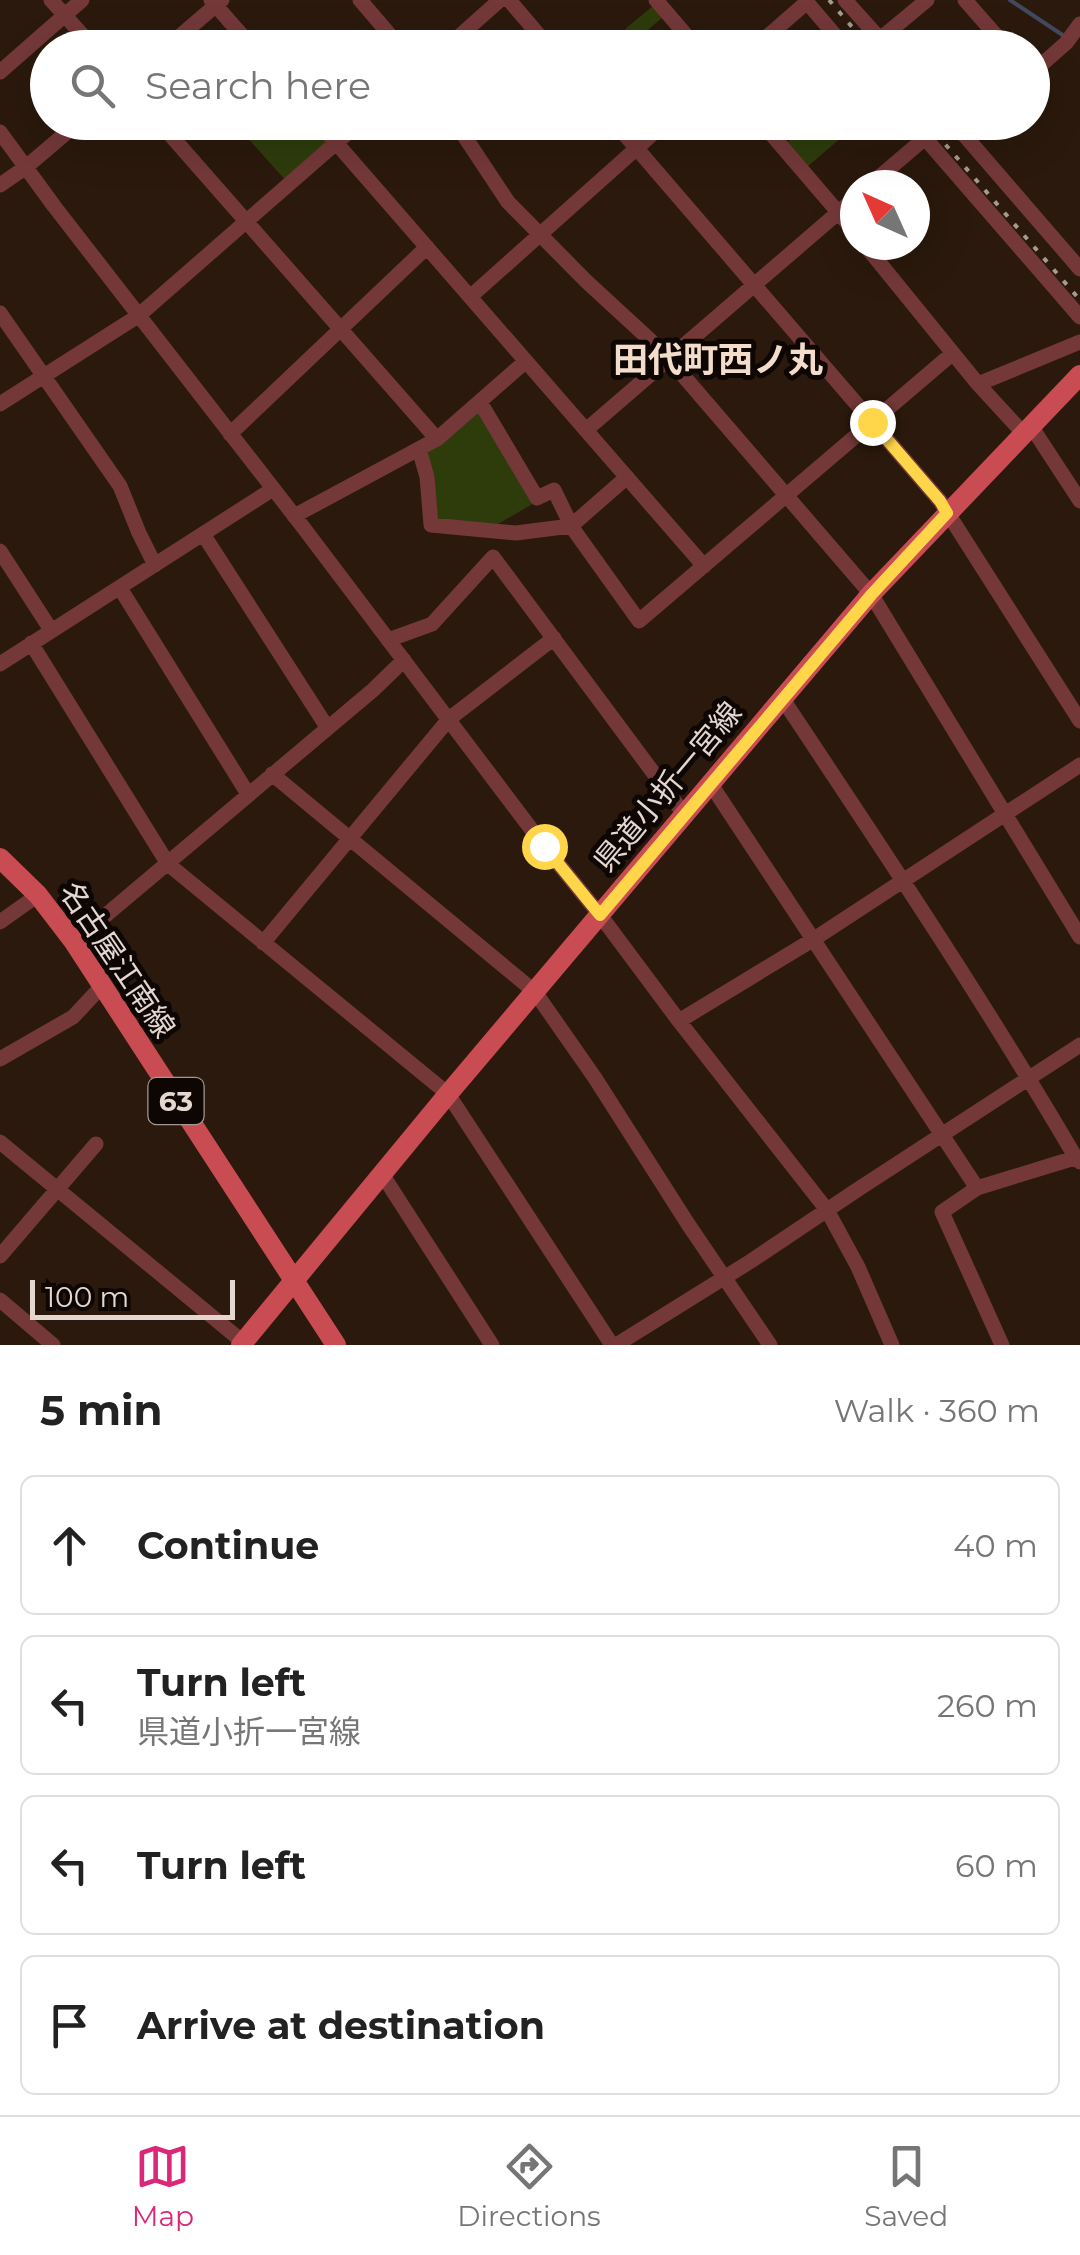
<!DOCTYPE html>
<html lang="en">
<head>
<meta charset="utf-8">
<style>
  :root { --surface:#fff; --page:#f2f2f2; --text:#222; --muted:#767676; --line:#e0e0e0; --accent:#db2777 }
  body { margin:0; font-family:Montserrat,"Noto Sans JP",sans-serif; background:var(--page); color:var(--text) }
  .compass { position:absolute; left:840px; top:170px; width:90px; height:90px; border-radius:50%; background:var(--surface); box-shadow:0 10px 40px #0002; rotate:315deg }
  .scale { position:absolute; left:30px; bottom:25px; width:205px; box-sizing:border-box; padding-left:10px; border:5px solid #e3d7cf; border-top:0; font-size:28px; line-height:35px; white-space:nowrap; color:#e3d7cf; -webkit-text-stroke:8px #0d0603; paint-order:stroke }
  .stop { position:absolute; width:30px; height:30px; margin:-22px; border:8px solid #ffd54a; border-radius:50%; background:#fff }
  .stop.end { background:#ffd54a; border-color:#fff; box-shadow:0 2px 10px #0008 }
  .list { margin:0; padding:0; list-style:none }
  h2 { display:flex; justify-content:space-between; align-items:center; height:130px; margin:0; padding:0 40px; font-size:42px }
  h2 small { font-size:32px; font-weight:400; color:var(--muted) }
  .list li { display:grid; grid-template-columns:65px 1fr auto; gap:30px; align-items:center; box-sizing:border-box; height:140px; margin:0 20px 20px; padding:0 20px; border:2px solid var(--line); border-radius:15px }
  .list b { display:block; font-size:38px; white-space:nowrap }
  .list p { margin:0; font-size:32px; white-space:nowrap; color:var(--muted) }
  .list em { font-size:32px; font-style:normal; color:var(--muted) }
  .icon { flex:none; width:55px; height:55px; fill:none; stroke:currentColor; stroke-width:2; stroke-linecap:round; stroke-linejoin:round }
  .map { position:relative; flex:none; width:1080px; height:1345px; overflow:hidden }
  .search { position:absolute; background:var(--surface); box-shadow:0 10px 40px #0002; left:30px; right:30px; top:30px; height:110px; display:flex; align-items:center; gap:25px; box-sizing:border-box; padding:0 35px; border-radius:55px; color:var(--muted); font-size:38px }
  .sheet { height:770px; background:var(--surface) }
  nav { display:flex; justify-content:space-around; align-items:center; box-sizing:border-box; height:140px; border-top:2px solid var(--line); background:var(--surface); font-size:28px; color:var(--muted) }
  nav a { display:grid; justify-items:center; gap:5px }
  nav .on { color:var(--accent) }
  .map>svg:first-child { display:block }
  .green { fill:#2e3c0c }
  .lines { fill:none; stroke-linecap:round; stroke-linejoin:round }
  .stream { stroke:#44485e; stroke-width:4 }
  .minor { stroke:#743839; stroke-width:15 }
  .major { stroke:#c94c53; stroke-width:20 }
  .rail { stroke:#a79a90; stroke-width:4; stroke-dasharray:5 10; stroke-linecap:butt }
  .route { stroke:#ffd54a; stroke-width:12 }
  .labels { text-anchor:middle; stroke-width:10; stroke-linejoin:round; paint-order:stroke }
  .shield { fill:#0d0603; stroke:#a39892; stroke-width:2.5 }
  .shield-label { font-size:28px; font-weight:bold; fill:#e3d7cf }
  .street-label { font-size:30px; fill:#e3d7cf; stroke:#0d0603 }
  .quarter-label { font-size:35px; font-weight:bold; fill:#f3dcca; stroke:#0d0603 }
</style>
</head>
<body>
<div class="map">
<svg width="1080" height="1345" viewBox="0 0 1080 1345">
  <rect width="100%" height="100%" fill="#2a190c"/>
  <path class="green" d="M653,6l10,11 -28,24 -10,-12z
    M241,122l71,1 14,16v6l-40,36 -49,-55z
    M810,123h48l-52,45 -21,-24z
    M480,408l56,94 -38,22 -60,-4 -3,-4 -9,-58 2,-7z"/>
  <g class="lines">
    <path class="stream" d="M1010,0l54,36"/>
    <path class="minor" d="M51,0l43,48
      M211,0l42,48
      M360,0l41,48
      M509,0l41,48
      M656,0l41,48
      M805,0l41,48
      M845,0l43,48
      M965,0l42,48
      M880,39l47,-39
      M166,48l56,-48
      M446,48l54,-48
      M754,48l53,-46
      M0,72l82,-72
      M1032,73l34,-30 14,-19
      M159,122l278,317
      M318,122l386,444
      M455,122l53,80 78,79 76,70 209,243 209,343
      M614,122l326,379 140,220
      M761,122l94,110
      M911,122l169,195
      M953,122l127,147
      M0,132l54,74 249,321 241,319 56,69 79,106 148,189 31,57 34,78
      M0,185l26,-18 53,-45
      M870,185l55,-47
      M865,245l113,139 46,50
      M470,297l196,-175
      M0,313l120,173 19,47 16,32
      M978,384l102,-42
      M480,402l57,96 17,-8 17,35
      M0,404l138,-88 222,-194
      M1031,426l49,75
      M586,430l269,-232
      M230,434l197,-187
      M419,449l8,28 4,48 85,8 55,-7 68,95 314,-268
      M294,516l143,-77 89,-78
      M571,526l56,-49
      M203,534l124,193
      M0,551l51,79
      M120,588l128,206
      M388,640l44,-16 61,-67 191,257
      M31,643l137,221 280,230 164,251
      M0,664l273,-175
      M782,698c101,152 202,303 294,460
      M272,774l263,218 60,86 93,146 82,121
      M710,783l267,405
      M0,922l38,-27
      M74,942l299,-252 31,-30
      M263,943l186,-224 105,-81
      M679,1021l135,-82 266,-174
      M0,1059l73,-42 28,-30
      M0,1142l243,200
      M382,1174l110,171
      M0,1256l96,-112
      M0,1300l53,45
      M616,1345l135,-84 109,-73 220,-143
      M1002,1345l-60,-133 35,-24 91,-28 8,-2 4,4"/>
    <path class="major" d="M0,858l38,37 36,47 262,403
      M241,1345l207,-251 423,-500 209,-219"/>
    <path class="rail" d="M829,0l41,48
      M926,122l154,178"/>
  </g>
  <g class="lines">
    <path class="route" d="M544,846l56,69 272,-321 75,-81 -7,-12 -68,-79"/>
  </g>
  <g class="labels">
    <rect class="shield" x="148.5" y="1078" width="55" height="46" rx="8"/>
    <g class="shield-label">
      <text x="176" y="1111">63</text>
    </g>
    <g class="street-label">
      <text transform="translate(668 787) rotate(-50)" y="10">県道小折一宮線</text>
      <text transform="translate(117 960) rotate(56)" y="10">名古屋江南線</text>
    </g>
    <g class="quarter-label">
      <text x="718" y="372">田代町西ノ丸</text>
    </g>
  </g>
</svg>
<svg class="compass" viewBox="-18 -18 36 36"><path d="M0-13l5 13h-10z" fill="#e53935"/><path d="M0 13l5-13h-10z" fill="#767676"/></svg>
<div class="scale">100 m</div>
<div class="stop" style="left:544px;top:846px"></div>
<div class="stop end" style="left:872px;top:422px"></div>
<div class="search"><svg class="icon" aria-label="search" viewBox="0 0 24 24"><circle cx="10" cy="10" r="6"/><path d="M15 15l6 6"/></svg>Search here</div>
</div>
<section class="sheet">
<h2>5 min<small>Walk · 360 m</small></h2>
<ul class="list">
<li><svg class="icon" aria-label="ahead" viewBox="0 0 24 24"><path d="M12 20V5M6 11l6-6 6 6"/></svg><div><b>Continue</b></div><em>40 m</em></li>
<li><svg class="icon" aria-label="left" viewBox="0 0 24 24"><path d="M17 20v-9H6M10 6l-5 5 5 5"/></svg><div><b>Turn left</b><p>県道小折一宮線</p></div><em>260 m</em></li>
<li><svg class="icon" aria-label="left" viewBox="0 0 24 24"><path d="M17 20v-9H6M10 6l-5 5 5 5"/></svg><div><b>Turn left</b></div><em>60 m</em></li>
<li><svg class="icon" aria-label="arrive" viewBox="0 0 24 24"><path d="M6 21V4h12l-3 4 3 4H6"/></svg><div><b>Arrive at destination</b></div></li>
</ul>
</section>
<nav>
<a class="on"><svg class="icon" aria-label="map" viewBox="0 0 24 24"><path d="M3 6l6-2 6 2 6-2v14l-6 2-6-2-6 2zM9 4v14M15 6v14"/></svg>Map</a>
<a><svg class="icon" aria-label="directions" viewBox="0 0 24 24"><path d="M12 3l9 9-9 9-9-9zM9 14v-3h6M13 9l2 2-2 2"/></svg>Directions</a>
<a><svg class="icon" aria-label="saved" viewBox="0 0 24 24"><path d="M7 4h10v16l-5-4-5 4z"/></svg>Saved</a>
</nav>
</body>
</html>
